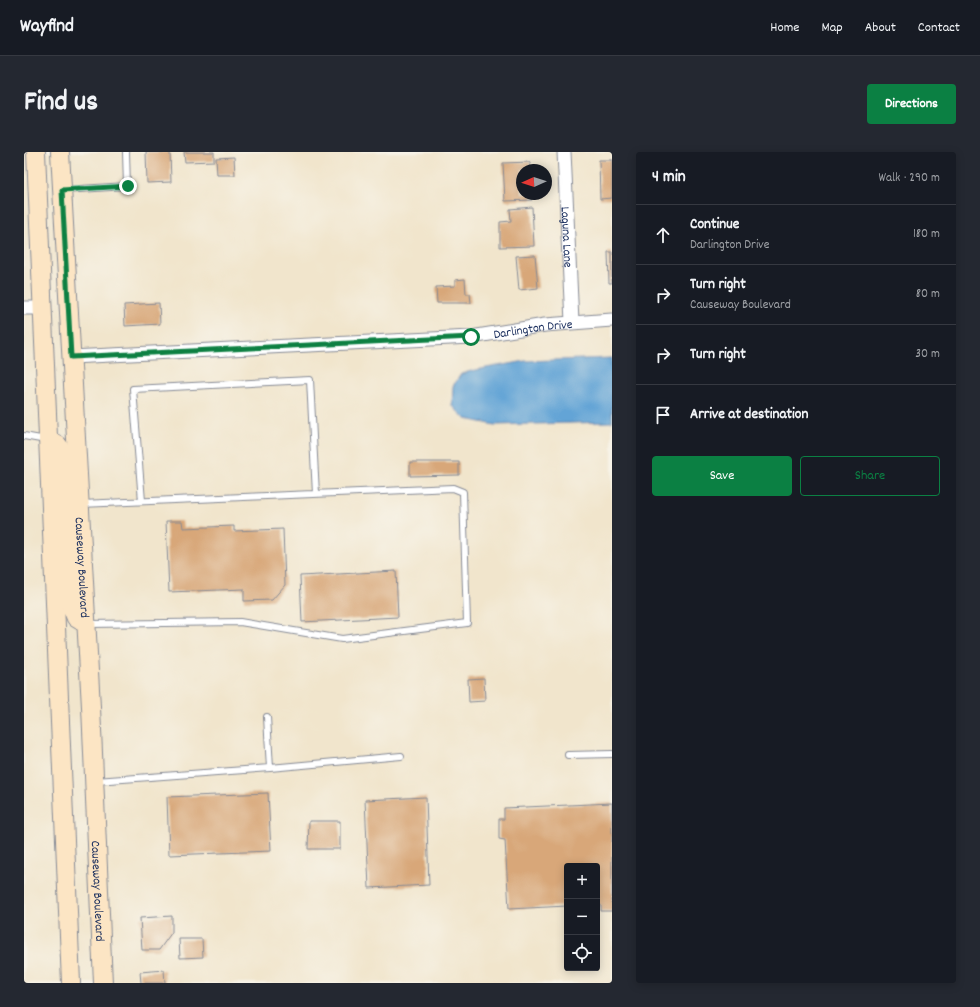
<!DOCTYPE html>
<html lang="en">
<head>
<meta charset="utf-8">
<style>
  :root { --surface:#171b24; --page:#242831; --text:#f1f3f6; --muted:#9ea1a6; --line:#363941; --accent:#0b8043 }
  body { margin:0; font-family:Dekko,sans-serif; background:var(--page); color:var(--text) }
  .controls { position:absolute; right:12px; bottom:12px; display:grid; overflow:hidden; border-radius:4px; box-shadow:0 2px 10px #0003 }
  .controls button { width:36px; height:36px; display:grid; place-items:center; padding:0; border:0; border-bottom:1px solid var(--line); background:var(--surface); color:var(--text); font:20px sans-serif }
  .compass { position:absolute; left:492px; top:12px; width:36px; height:36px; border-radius:50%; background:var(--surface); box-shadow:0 2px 10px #0003; rotate:267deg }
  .stop { position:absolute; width:12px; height:12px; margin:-9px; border:3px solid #0b8043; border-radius:50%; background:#fff }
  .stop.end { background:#0b8043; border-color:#fff; box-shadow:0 1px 4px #0008 }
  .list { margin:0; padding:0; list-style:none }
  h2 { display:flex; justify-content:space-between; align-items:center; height:52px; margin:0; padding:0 16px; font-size:17px }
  h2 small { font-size:13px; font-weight:400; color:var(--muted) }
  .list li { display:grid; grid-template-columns:26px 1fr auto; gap:12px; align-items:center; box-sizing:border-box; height:60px; padding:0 16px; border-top:1px solid var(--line) }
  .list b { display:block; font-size:15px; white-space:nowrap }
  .list p { margin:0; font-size:13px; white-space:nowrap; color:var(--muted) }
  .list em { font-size:13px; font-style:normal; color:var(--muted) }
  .actions { display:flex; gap:8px; padding:12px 16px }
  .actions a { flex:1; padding:9px 0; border:1px solid var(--accent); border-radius:4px; text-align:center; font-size:14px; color:var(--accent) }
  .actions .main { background:var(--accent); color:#fff }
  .icon { flex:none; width:22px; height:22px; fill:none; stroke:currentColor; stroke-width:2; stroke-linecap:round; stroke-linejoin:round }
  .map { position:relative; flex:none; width:588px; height:831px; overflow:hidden; border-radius:4px }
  header { display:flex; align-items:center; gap:24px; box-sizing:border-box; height:56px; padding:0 20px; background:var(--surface); border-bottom:1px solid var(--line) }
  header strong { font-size:19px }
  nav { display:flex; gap:22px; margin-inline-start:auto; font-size:14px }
  .intro { display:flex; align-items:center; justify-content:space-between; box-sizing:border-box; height:96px; padding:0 24px }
  h1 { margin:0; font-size:28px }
  .button { padding:10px 18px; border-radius:4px; background:var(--accent); color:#fff; font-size:14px; font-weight:700 }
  main { display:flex; gap:24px; padding:0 24px }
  aside { flex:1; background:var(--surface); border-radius:4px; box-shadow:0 2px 10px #0003 }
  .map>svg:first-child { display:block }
  .water { fill:#63a4d6; stroke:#3f6a9a }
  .building { fill:#d8a779 }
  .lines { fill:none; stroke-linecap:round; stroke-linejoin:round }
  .service-casing { stroke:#868a95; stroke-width:8 }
  .minor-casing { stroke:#868a95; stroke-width:15 }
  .secondary-casing { stroke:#868a95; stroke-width:20 }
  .service { stroke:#fff; stroke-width:6 }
  .minor { stroke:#fff; stroke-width:13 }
  .secondary { stroke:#fce5c4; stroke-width:18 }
  .route { stroke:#0b8043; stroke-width:5 }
  .labels { text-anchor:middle; stroke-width:3; stroke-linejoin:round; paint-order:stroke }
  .street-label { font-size:13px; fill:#1b2f5e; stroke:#f7f3e8 }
</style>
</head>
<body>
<header>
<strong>Wayfind</strong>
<nav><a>Home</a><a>Map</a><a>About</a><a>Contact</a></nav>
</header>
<div class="intro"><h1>Find us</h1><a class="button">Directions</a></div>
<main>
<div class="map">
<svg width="588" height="831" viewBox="0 0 588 831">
  <rect width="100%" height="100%" fill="#f7f3e8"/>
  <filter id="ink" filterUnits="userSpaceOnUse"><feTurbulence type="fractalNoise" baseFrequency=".025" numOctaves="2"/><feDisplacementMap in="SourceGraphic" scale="8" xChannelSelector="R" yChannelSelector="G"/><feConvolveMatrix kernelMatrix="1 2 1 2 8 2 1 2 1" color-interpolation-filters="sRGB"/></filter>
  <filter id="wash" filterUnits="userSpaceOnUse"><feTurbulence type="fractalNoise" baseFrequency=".012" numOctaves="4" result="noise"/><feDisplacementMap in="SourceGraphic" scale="16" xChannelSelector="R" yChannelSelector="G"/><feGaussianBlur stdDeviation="0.9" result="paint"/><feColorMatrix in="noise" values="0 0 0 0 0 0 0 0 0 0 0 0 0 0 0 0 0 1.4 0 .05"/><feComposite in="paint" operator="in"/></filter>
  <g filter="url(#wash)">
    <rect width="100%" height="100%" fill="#f1e5cc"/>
    <path class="water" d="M588,206v64l-117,3 -29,-6 -14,-13 1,-20 8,-12 14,-4 50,-9z"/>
    <g id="blocks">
      <path class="building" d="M122,0h24l1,30 -24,1z
        M160,0h30v9l-29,1z
        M210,5l1,18h-18l-1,-17z
        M575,8h13v38l-12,1z
        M506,10v8h-8v24h9l1,6 -27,1 -2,-38z
        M508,55l2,39 -34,1v-25l11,-1 -1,-12z
        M584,100h4v31h-3z
        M511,103l3,33 -19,2 -3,-34z
        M441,127l1,15h4l1,9h-34l-1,-16 19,-1v-6z
        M135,151l1,21 -35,2 -1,-21z
        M386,310h49v13l-49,1z
        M142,369h16l1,7 51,-2v5l49,-2 2,56 -13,15 -28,1v-12l-75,3z
        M372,419l2,46 -96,5 -2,-46z
        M460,526l1,23 -16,1 -1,-23z
        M244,641l3,58 -102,4 -2,-58z
        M402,645l3,88 -60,3 -4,-88z
        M588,651v108h-11v-6h-4v-39h-30v40l-58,3 -4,-69 -6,-1v-20h5v-11z
        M285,669h31v28h-32z
        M148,764v16l-13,18h-17l-2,-32z
        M155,787h23l1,18 -23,1z
        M140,818l1,13h-24l-1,-11z"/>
    </g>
  </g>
  <g filter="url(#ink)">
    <use href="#blocks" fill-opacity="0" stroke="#868a95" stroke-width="1"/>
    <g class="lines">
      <g class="service-casing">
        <path id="service" d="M40,38l63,-4 -1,-34
          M0,284l22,4
          M118,349l-9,-112 177,-9 6,114
          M57,352l372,-16 10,4 4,131 -125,16 -102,-17 -151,2
          M243,565l3,51
          M544,603l44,-1
          M72,629l174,-13 131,-12"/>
      </g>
      <g class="minor-casing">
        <g id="minor">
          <path id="s1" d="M540,0l8,170"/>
          <path d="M0,156h20"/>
          <path id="s2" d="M47,205l400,-20 74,-12 67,-5"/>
        </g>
      </g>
      <g class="secondary-casing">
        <g id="secondary">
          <path d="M12,0l35,831"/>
          <path id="s3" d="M36,0l31,555 12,276"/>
          <path d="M24,288l10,5 4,6 9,155 5,12 10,6"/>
        </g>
      </g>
      <use href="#service" class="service"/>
      <use href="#minor" class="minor"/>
      <use href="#secondary" class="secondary"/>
    </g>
  </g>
  <g class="lines" filter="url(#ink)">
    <path class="route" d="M104,34l-66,4 9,167 400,-20"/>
  </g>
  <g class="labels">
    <g class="street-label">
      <text dy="5" stroke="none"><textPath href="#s1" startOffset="85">Laguna Lane</textPath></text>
      <text dy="5" stroke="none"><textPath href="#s2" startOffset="463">Darlington Drive</textPath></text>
      <text dy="5" stroke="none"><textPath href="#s3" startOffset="416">Causeway Boulevard</textPath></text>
      <text dy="5" stroke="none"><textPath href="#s3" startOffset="740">Causeway Boulevard</textPath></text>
    </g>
  </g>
</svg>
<div class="controls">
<button>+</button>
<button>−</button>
<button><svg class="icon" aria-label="locate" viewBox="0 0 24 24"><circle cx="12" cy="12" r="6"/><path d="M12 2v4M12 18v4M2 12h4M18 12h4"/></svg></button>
</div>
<svg class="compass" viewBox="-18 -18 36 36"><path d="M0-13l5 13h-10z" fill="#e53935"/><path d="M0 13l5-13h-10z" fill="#9ea1a6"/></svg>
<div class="stop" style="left:447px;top:185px"></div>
<div class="stop end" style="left:104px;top:34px"></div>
</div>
<aside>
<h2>4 min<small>Walk · 290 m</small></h2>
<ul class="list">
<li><svg class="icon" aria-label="ahead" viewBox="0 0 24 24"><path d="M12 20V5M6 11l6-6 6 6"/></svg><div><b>Continue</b><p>Darlington Drive</p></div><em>180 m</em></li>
<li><svg class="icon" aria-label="right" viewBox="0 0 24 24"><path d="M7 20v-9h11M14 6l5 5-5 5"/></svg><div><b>Turn right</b><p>Causeway Boulevard</p></div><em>80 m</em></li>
<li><svg class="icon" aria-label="right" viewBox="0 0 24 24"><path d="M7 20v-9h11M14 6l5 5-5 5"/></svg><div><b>Turn right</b></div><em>30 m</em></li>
<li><svg class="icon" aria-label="arrive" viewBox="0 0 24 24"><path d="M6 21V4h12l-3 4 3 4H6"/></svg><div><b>Arrive at destination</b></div></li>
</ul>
<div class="actions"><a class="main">Save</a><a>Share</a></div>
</aside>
</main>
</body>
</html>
